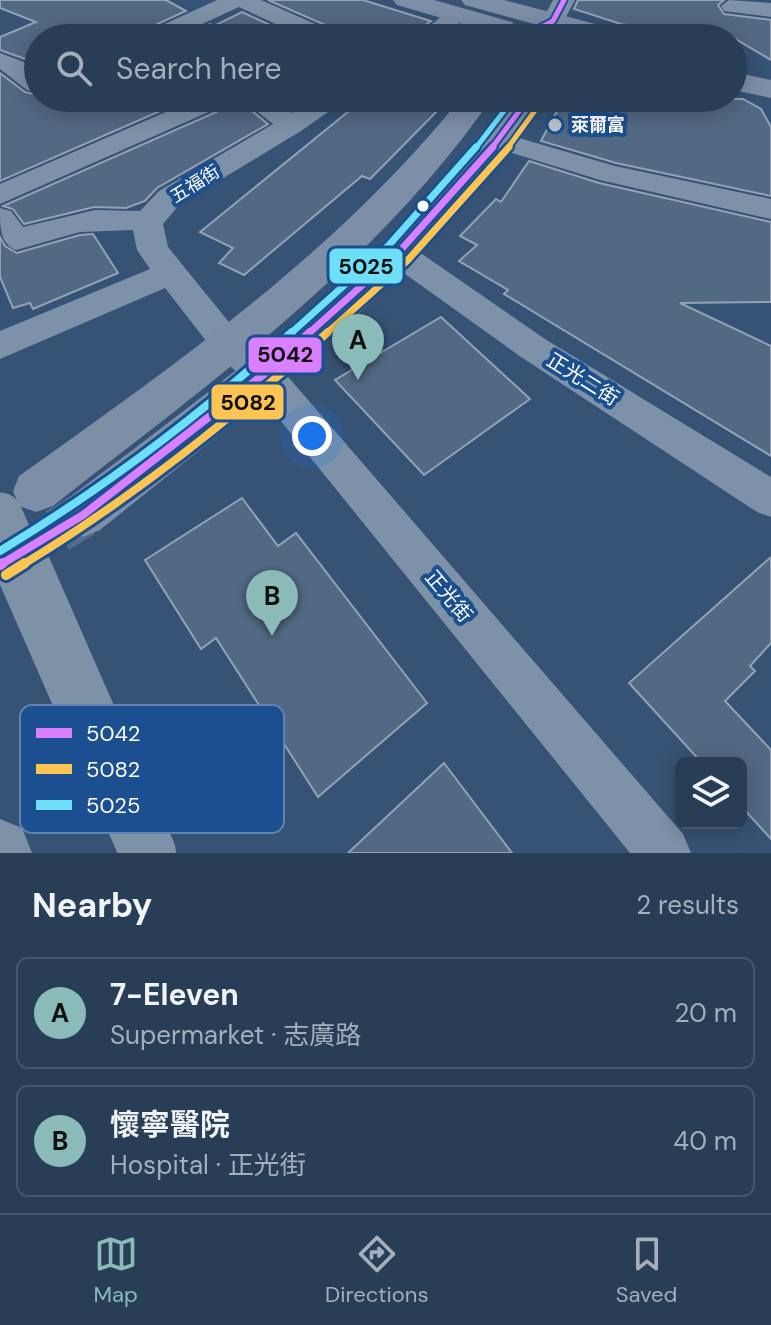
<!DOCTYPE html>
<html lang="en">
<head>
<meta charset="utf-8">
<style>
  :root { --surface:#283e57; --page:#30455d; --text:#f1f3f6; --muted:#a5aeba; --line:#44576d; --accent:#8bbbb9 }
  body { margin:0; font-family:"DM Sans","Noto Sans TC",sans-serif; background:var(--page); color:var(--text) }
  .controls { position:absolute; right:24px; bottom:24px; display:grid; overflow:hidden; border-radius:12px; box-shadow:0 4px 20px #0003 }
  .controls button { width:72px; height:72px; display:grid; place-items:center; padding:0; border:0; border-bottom:2px solid var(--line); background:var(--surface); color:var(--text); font:40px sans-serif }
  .you { position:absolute; left:312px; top:436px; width:28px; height:28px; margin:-20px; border:6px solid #fff; border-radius:50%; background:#1a73e8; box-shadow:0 0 0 12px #1a73e833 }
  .badge { display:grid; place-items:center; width:52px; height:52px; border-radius:50%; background:var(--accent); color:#111; font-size:26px; font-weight:700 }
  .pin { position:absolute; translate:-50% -66px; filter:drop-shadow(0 2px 4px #0008) }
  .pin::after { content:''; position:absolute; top:42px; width:28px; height:24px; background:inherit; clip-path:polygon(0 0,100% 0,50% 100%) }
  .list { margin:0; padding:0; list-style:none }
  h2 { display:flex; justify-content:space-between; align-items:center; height:104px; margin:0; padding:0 32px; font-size:34px }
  h2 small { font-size:26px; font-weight:400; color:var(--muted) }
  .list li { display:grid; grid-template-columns:52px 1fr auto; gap:24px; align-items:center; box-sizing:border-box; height:112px; margin:0 16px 16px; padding:0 16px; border:2px solid var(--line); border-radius:12px }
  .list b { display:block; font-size:30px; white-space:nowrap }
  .list p { margin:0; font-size:26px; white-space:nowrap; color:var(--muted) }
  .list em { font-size:26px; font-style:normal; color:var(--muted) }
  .icon { flex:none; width:44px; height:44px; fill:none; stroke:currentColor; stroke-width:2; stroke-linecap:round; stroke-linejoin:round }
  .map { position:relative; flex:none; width:771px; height:853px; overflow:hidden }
  .search { position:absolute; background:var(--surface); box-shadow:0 4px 20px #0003; left:24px; right:24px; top:24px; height:88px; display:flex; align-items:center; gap:20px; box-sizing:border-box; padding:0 28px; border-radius:44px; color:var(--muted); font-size:30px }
  .sheet { height:360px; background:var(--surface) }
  nav { display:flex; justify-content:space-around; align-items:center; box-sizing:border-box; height:112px; border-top:2px solid var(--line); background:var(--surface); font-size:22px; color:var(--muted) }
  nav a { display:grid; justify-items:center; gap:4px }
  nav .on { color:var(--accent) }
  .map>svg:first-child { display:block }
  .building { fill:#526984; stroke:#92a2b6; stroke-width:2 }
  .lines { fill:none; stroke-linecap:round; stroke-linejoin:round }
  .major-tunnel-far1 { stroke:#546c89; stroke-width:45; stroke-dasharray:45 22; stroke-linecap:butt }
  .major-tunnel { stroke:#546c89; stroke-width:56; stroke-dasharray:56 28; stroke-linecap:butt }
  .minor { fill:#7d92a8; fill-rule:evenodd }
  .major { fill:#7d8ea7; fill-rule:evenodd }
  .highway { fill:#7e92a7; fill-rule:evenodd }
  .highway-bridge-far1 { stroke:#7e92a7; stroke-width:45 }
  .highway-bridge { stroke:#7e92a7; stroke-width:56 }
  .bus-1-far3-casing { stroke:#1b4f8f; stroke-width:9 }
  .bus-1-far2-casing { stroke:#1b4f8f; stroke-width:12 }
  .bus-1-far1-casing { stroke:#1b4f8f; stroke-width:14 }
  .bus-1-casing { stroke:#1b4f8f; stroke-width:16 }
  .bus-2-far3-casing { stroke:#1b4f8f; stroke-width:9 }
  .bus-2-far2-casing { stroke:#1b4f8f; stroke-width:12 }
  .bus-2-far1-casing { stroke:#1b4f8f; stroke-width:14 }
  .bus-2-casing { stroke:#1b4f8f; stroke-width:16 }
  .bus-3-far2-casing { stroke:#1b4f8f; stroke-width:9 }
  .bus-3-far1-casing { stroke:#1b4f8f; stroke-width:12 }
  .bus-3-casing { stroke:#1b4f8f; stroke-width:14 }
  .bus-1-far3 { stroke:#d880ff; stroke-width:5 }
  .bus-1-far2 { stroke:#d880ff; stroke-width:7 }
  .bus-1-far1 { stroke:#d880ff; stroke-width:8 }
  .bus-1 { stroke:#d880ff; stroke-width:10 }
  .bus-2-far3 { stroke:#fcc553; stroke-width:5 }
  .bus-2-far2 { stroke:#fcc553; stroke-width:7 }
  .bus-2-far1 { stroke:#fcc553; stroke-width:8 }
  .bus-2 { stroke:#fcc553; stroke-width:10 }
  .bus-3-far2 { stroke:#6ddff8; stroke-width:5 }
  .bus-3-far1 { stroke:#6ddff8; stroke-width:7 }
  .bus-3 { stroke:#6ddff8; stroke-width:8 }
  .poi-dot { fill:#b9c2ce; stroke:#1b4f8f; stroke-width:3 }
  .bus-dot { fill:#fff; stroke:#1b4f8f; stroke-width:3 }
  .labels { text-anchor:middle; stroke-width:8; stroke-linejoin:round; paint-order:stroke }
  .far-poi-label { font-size:18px; font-weight:bold; fill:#fff; stroke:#1b4f8f; text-anchor:start }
  .far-street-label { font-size:18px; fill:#fff; stroke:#1b4f8f }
  .street-label { font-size:20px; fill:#fff; stroke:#1b4f8f }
  .key { fill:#1b4f8f; stroke:#5f84b1; stroke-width:2 }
  .key-label { font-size:22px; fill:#fff }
  .line-badge { stroke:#1b4f8f; stroke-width:3 }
  .pale-badge-label { font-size:22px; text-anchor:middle; font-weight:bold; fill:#111 }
</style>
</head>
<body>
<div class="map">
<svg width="771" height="853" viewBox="0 0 771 853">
  <rect width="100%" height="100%" fill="#365274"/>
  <path class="building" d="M0,0h166l20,11 -42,19 -6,8h-100v32l-13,-11 -25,-9v-13l36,-15 -36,-14z
    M268,0h95l68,21 -25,17h-71v-5l-5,-6z
    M578,0h146l-6,5 6,9 47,6v40l-46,-27 -8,5h-32l-64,-14 -47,-15z
    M242,12l56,26h-119l31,-14 4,2z
    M0,73l25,19 13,3v3h152l-190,83z
    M236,98l32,26 -111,64 -12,13 -19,7 -32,-1 -70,17 -11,-15 -10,-3 227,-100z
    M365,98h85l-80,81 -8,-3 -118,99 -25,-12 14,-15 -33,-16z
    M564,98l179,1 18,10 10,18v69l-155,-33 -75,-22z
    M529,161l70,22 172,39v80l-91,1 91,43v110l-267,-162 4,-4 -49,-29 18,-16 -17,-9 36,-37 5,3z
    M93,234l25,39 -85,36 -3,-6 -17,5 -13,-31v-40l5,9 12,7 63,-18z
    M441,317l89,82 -106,76 -89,-95z
    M242,498l36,48 18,-13 131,170 -109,94 -102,-159 -15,11 -56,-89z
    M771,557v86l-21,23 5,5 -30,30 46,49v89l-30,-33v-43h-39l-73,-80z
    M444,763l68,90h-164z"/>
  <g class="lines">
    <path class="major-tunnel-far1" d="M0,565l83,-50"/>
    <path class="major-tunnel" d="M0,565l3,-2"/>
    <path class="minor" d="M217,0h44l68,30 4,5 -2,3h-26l-66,-31 -67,31h-31l4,-5z
      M553,0h22l-14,26h-16l-3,-5z
      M729,0l42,3v14l-47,-6 -3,-5z
      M457,9l8,2 3,5 -28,22h-27l36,-27z
      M0,53l24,9 14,12v18l-11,-2 -27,-21z
      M198,98h35l-4,5 -229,101v-20z
      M240,98h30l22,15 25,-15h31l-47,33 -122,74 -16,19 5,23 73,90 36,27 406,470 8,19h-61l-379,-469 -34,-29 -52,-67 -165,71v-28l150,-62 -13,-19 -4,-20 -53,2 -64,18c-16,-6 -16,-23 -16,-42l11,3 12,16 72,-17 45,1 19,-20 114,-67z
      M499,132l116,34 156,33v20l-171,-39 -111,-34 -4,-6 4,-6z
      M398,242l11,3 136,94 226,138v40l-14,-5 -236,-155 -134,-96 -5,-8 5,-8z"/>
    <path class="major" d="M393,0h41l78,22 4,6 -4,6 -9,2 -106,-31z
      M461,0h43l122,32 4,6h-45l-120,-33z
      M733,72l38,8v18l-38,-8z
      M461,98h31c-115,166 -282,285 -439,408l-17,6 -17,-6 -6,-15 6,-15c162,-116 316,-222 442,-378z
      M514,98h30c-113,174 -285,304 -444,432l-17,7 -17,-7 -7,-15 7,-15c122,-92 245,-182 352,-292 34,-34 68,-70 96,-110z"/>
    <path class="highway" d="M0,819l22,9 10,25h-32z"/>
    <path class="highway-bridge-far1" d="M0,515l22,50"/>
    <path class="highway-bridge" d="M21,563l127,290"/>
    <g class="bus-1-far3-casing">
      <path id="bus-1-far3" d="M520,38l33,-17 11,-21
        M491,149l38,-51"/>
    </g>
    <g class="bus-1-far2-casing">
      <path id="bus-1-far2" d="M308,334l90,-81 95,-106"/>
    </g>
    <g class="bus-1-far1-casing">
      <path id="bus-1-far1" d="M0,565l83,-50 181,-141 46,-42"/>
    </g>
    <g class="bus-1-casing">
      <path id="bus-1" d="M0,565l3,-2"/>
    </g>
    <g class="bus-2-far3-casing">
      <path id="bus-2-far3" d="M507,149l32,-44"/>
    </g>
    <g class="bus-2-far2-casing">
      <path id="bus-2-far2" d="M326,334l81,-73 102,-114"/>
    </g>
    <g class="bus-2-far1-casing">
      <path id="bus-2-far1" d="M22,565c109,-66 211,-147 306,-233"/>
    </g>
    <g class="bus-2-casing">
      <path id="bus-2" d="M6,575l19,-12"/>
    </g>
    <g class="bus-3-far2-casing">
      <path id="bus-3-far2" d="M475,149l39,-51"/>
    </g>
    <g class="bus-3-far1-casing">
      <path id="bus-3-far1" d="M290,334l99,-89 87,-98"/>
    </g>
    <g class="bus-3-casing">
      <path id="bus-3" d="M0,551c104,-63 202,-137 292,-219"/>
    </g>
    <use href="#bus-1-far3" class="bus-1-far3"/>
    <use href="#bus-1-far2" class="bus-1-far2"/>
    <use href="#bus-1-far1" class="bus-1-far1"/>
    <use href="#bus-1" class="bus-1"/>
    <use href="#bus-2-far3" class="bus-2-far3"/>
    <use href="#bus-2-far2" class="bus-2-far2"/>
    <use href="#bus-2-far1" class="bus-2-far1"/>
    <use href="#bus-2" class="bus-2"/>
    <use href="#bus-3-far2" class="bus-3-far2"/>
    <use href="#bus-3-far1" class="bus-3-far1"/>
    <use href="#bus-3" class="bus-3"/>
  </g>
  <circle class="poi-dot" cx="555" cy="125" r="8"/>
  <circle class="bus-dot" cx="423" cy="206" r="7"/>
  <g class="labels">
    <g class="far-poi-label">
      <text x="571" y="131">萊爾富</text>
    </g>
    <g class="far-street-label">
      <text transform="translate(195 184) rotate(-32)" y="6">五福街</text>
    </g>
    <g class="street-label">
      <text transform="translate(583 379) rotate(32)" y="7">正光二街</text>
      <text transform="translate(449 596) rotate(50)" y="7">正光街</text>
    </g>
  </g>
  <rect x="20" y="705" width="264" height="128" rx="12" class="key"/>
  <rect x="36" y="728" width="36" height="10" fill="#d880ff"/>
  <rect x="36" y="764" width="36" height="10" fill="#fcc553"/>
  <rect x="36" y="800" width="36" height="10" fill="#6ddff8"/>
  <g class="key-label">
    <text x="86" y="741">5042</text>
    <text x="86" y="777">5082</text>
    <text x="86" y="813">5025</text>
  </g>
  <g class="line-badge">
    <rect x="328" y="247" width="76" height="38" rx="8" fill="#6ddff8"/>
    <rect x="247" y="336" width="76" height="38" rx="8" fill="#d880ff"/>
    <rect x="210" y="383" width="75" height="38" rx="8" fill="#fcc553"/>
  </g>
  <g class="pale-badge-label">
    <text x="366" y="274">5025</text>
    <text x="285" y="362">5042</text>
    <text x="248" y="410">5082</text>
  </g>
</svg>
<div class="controls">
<button><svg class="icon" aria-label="layers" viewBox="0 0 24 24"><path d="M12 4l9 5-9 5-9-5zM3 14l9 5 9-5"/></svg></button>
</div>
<div class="you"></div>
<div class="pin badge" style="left:358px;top:380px">A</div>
<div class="pin badge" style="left:272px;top:636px">B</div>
<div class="search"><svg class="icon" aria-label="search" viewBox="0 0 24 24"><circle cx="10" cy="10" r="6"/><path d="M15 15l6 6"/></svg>Search here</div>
</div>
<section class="sheet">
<h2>Nearby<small>2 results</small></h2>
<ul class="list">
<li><span class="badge">A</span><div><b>7-Eleven</b><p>Supermarket · 志廣路</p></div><em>20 m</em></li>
<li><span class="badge">B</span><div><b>懷寧醫院</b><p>Hospital · 正光街</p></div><em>40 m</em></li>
</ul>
</section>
<nav>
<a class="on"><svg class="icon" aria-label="map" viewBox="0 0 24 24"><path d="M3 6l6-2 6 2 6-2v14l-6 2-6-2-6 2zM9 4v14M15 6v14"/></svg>Map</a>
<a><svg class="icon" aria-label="directions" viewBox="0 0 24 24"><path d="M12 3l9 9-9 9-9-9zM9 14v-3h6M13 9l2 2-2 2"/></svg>Directions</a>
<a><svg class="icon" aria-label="saved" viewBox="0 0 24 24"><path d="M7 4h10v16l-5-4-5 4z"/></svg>Saved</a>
</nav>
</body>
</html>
